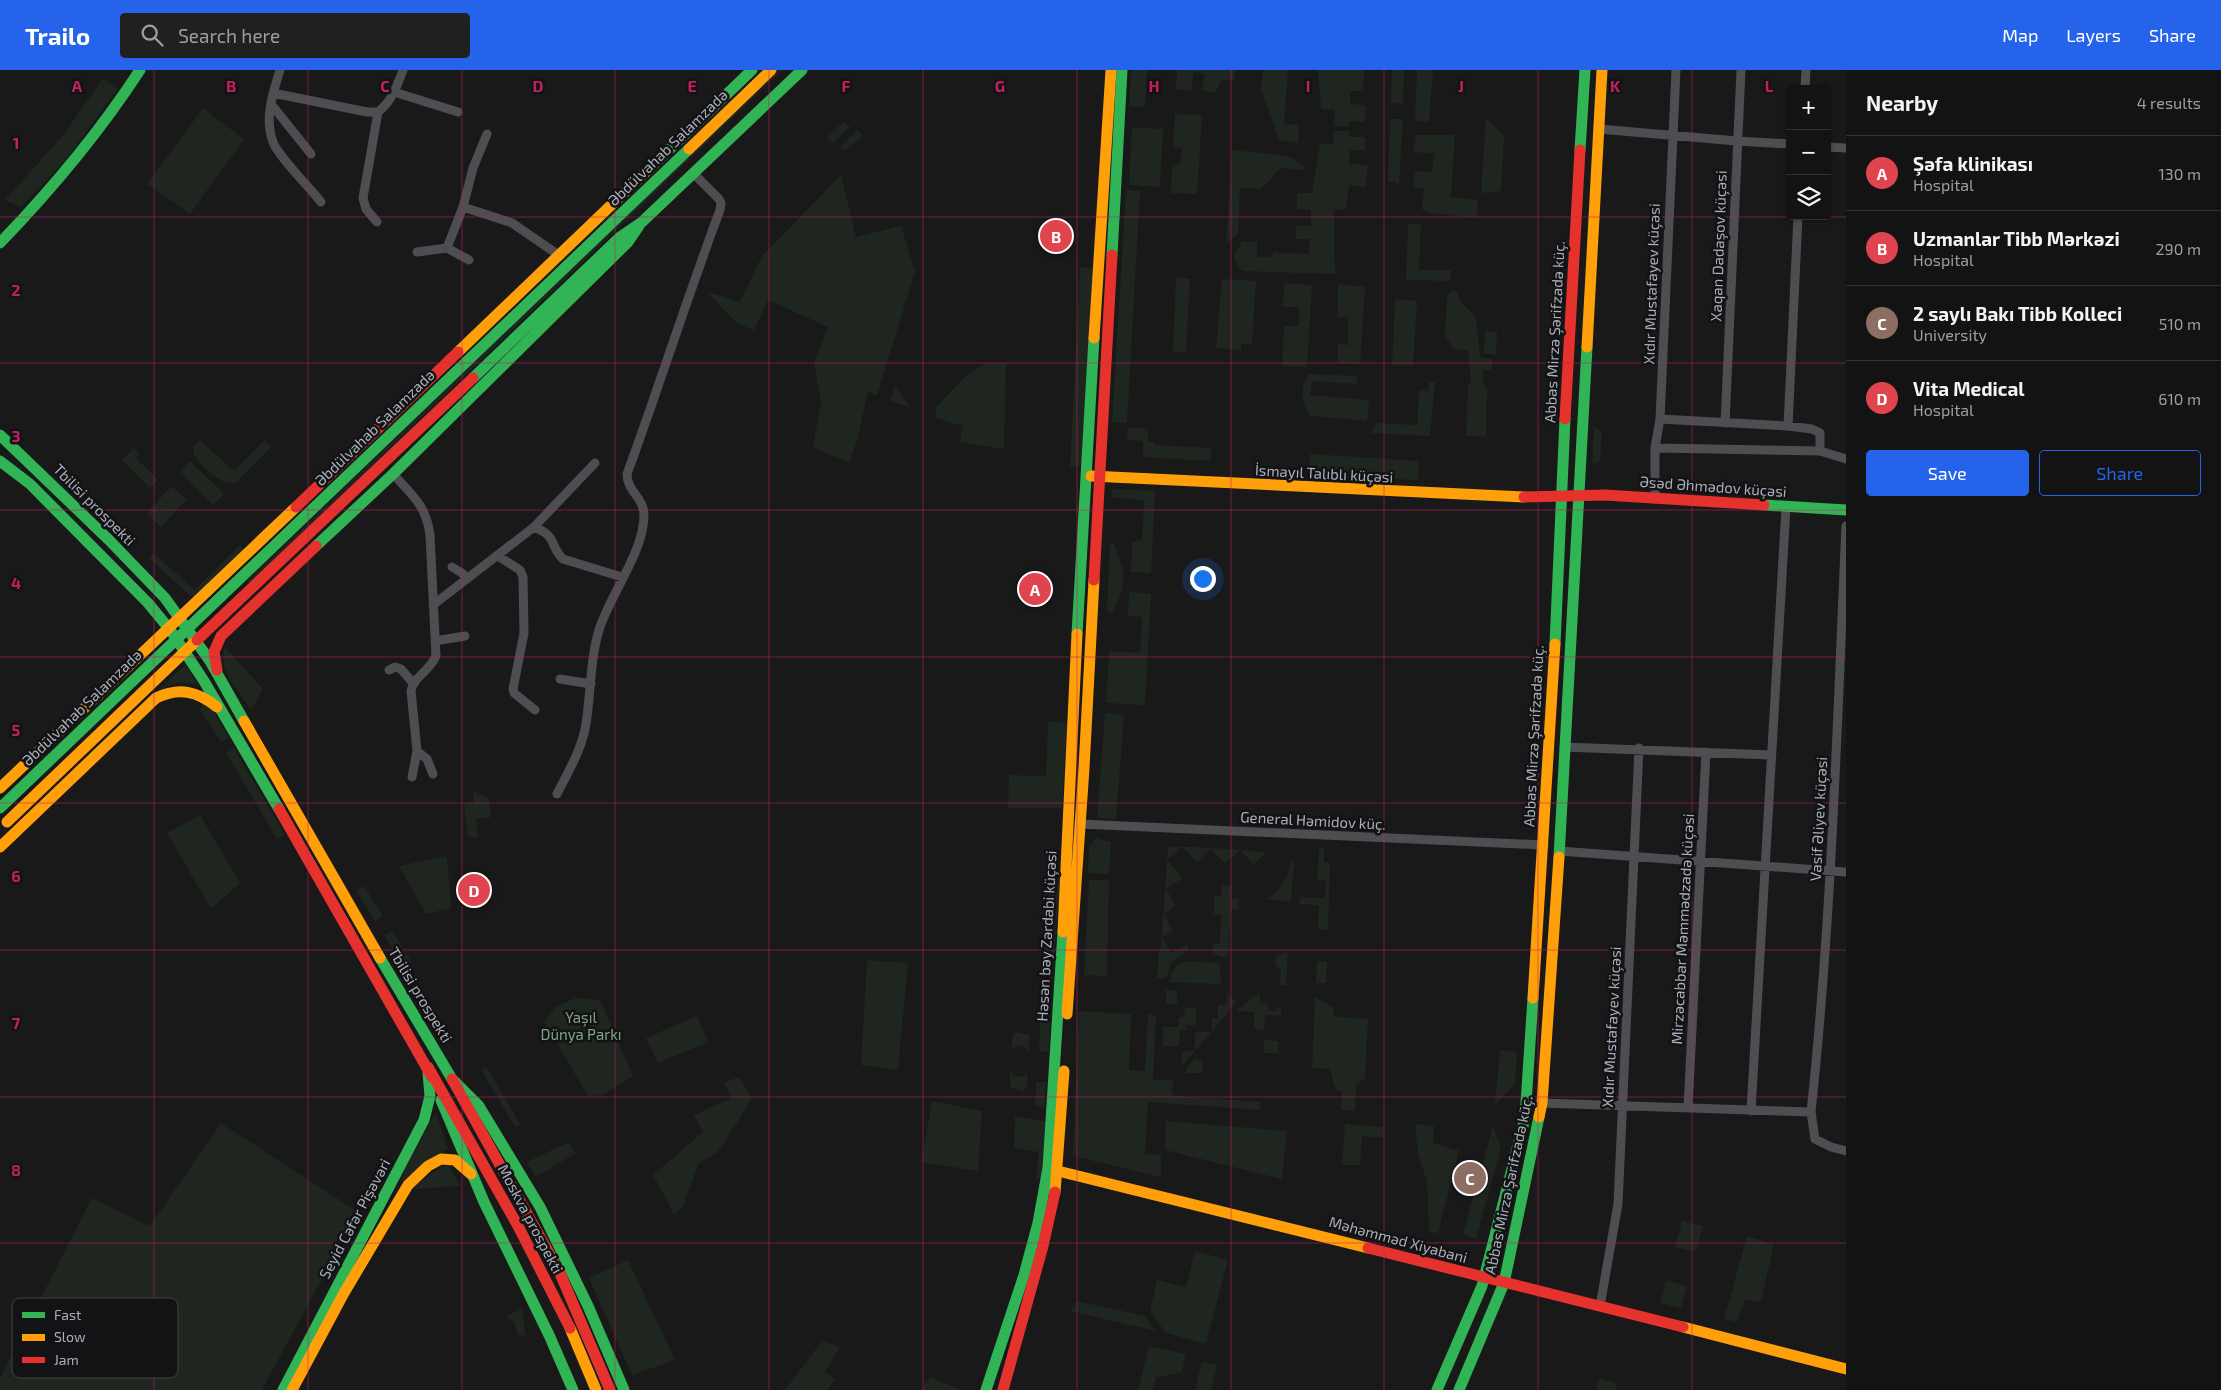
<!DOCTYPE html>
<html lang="en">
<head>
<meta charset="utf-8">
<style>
  :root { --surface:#131313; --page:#202021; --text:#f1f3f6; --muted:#9d9ea0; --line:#323233; --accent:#2563eb }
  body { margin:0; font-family:"Exo 2",sans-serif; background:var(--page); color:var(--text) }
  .controls { position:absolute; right:15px; top:15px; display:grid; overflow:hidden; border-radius:5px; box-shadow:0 1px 4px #0004 }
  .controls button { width:45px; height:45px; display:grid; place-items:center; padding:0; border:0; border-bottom:1px solid var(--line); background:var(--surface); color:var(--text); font:25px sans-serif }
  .you { position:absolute; left:1202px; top:508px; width:18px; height:18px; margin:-12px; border:4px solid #fff; border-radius:50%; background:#1a73e8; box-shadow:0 0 0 8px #1a73e833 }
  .badge { display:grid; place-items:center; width:32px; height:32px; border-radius:50%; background:var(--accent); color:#fff; font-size:16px; font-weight:700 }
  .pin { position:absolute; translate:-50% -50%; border:2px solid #fff; box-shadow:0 1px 5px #0006 }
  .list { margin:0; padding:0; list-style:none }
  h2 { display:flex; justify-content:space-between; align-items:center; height:65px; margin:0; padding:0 20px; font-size:21px }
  h2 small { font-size:16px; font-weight:400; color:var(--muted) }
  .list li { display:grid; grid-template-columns:32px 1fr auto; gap:15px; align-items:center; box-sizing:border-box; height:75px; padding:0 20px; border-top:1px solid var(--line) }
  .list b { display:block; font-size:19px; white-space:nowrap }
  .list p { margin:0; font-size:16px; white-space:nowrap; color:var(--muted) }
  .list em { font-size:16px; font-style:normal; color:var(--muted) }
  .actions { display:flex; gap:10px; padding:15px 20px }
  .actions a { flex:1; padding:11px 0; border:1px solid var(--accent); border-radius:5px; text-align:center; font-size:18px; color:var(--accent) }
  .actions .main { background:var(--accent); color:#fff }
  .icon { flex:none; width:28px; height:28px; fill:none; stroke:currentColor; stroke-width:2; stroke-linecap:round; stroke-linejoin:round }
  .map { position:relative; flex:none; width:1846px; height:1320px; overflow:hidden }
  header { display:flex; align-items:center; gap:30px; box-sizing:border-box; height:70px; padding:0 25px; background:var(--accent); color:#fff }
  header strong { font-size:24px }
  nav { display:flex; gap:28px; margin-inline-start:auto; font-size:18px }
  .search { width:350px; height:45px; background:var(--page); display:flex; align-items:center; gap:12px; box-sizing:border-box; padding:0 18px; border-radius:5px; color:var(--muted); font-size:19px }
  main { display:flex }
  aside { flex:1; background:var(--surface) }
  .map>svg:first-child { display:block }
  .green { fill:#1e261f }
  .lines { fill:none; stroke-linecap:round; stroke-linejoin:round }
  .street { stroke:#4d4e52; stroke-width:9 }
  .fast { stroke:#30b455; stroke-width:11 }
  .slow { stroke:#ff9f0a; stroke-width:11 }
  .jam { stroke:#e5322d; stroke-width:11 }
  .fast-bridge { stroke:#30b455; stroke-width:11 }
  .slow-bridge { stroke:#ff9f0a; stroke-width:11 }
  .jam-bridge { stroke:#e5322d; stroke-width:11 }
  .grid { fill:none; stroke:#c12060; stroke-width:1; stroke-opacity:0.55 }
  .labels { text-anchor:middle; stroke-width:5; stroke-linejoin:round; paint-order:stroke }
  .street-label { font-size:15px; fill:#aaafb9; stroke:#131315 }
  .park-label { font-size:15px; fill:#81a483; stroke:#131315 }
  .key { fill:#131315; stroke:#404246; stroke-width:1 }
  .key-label { font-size:14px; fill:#aaafb9 }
  .grid-label { font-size:16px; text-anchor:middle; font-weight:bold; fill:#c12060; stroke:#131315; stroke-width:5; stroke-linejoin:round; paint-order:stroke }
</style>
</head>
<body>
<header>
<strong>Trailo</strong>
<div class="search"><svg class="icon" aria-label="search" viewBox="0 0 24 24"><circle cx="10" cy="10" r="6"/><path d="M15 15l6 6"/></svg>Search here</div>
<nav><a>Map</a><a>Layers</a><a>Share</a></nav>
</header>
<main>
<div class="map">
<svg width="1846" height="1320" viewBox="0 0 1846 1320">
  <rect width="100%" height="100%" fill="#191919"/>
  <path class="green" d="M779,0h3l-533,514 -2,-3z
    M1131,0h16l-2,37 -16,-1z
    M1177,0h58l-1,10 -13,1 -6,12 -13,-3 3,-16 -11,-2 -3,19 -15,-2z
    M1263,0h25l-4,54 15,1 -1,18 -19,-3 -18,-51z
    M1318,0h46l-1,21h-13v13l16,1 -1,17 -16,-1v5h-15l1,-17h-14z
    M1392,0h12l-1,34 -12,-1z
    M1417,0h16l-4,52 -14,-1z
    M103,8l15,11 -54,73 -43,45 -16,-7 59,-66z
    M203,38l41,31 -54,75 -43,-30z
    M1175,44l27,1 -5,79 -26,-1 1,-28 8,-1 2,-16 -9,-1z
    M1486,48l18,18 -3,55 -20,2z
    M1390,49h13l-4,65 -11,-3z
    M844,51l6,6 -16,15 -7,-4z
    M1132,57l31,2 -3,58 -31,-2z
    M857,60l6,5 -16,15 -7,-3z
    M1334,61h15v6h16v13h-15l-1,14 19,1 -3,22 -16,-2 -3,24 -12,1 1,64 -93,-3 -9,-14 9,-16 15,1v15h14l3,-5 35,2 1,-15h-14v-13h15v-16l-14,-1v-16h15l8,-49h13z
    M1416,65h39l-4,62 27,3 -1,18 -50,-5 -5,-4 2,-20 -11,-1 2,-17 17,1 2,-18 -21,-2z
    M1232,80l56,6 17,10 -1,4 -23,-2 -20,21 -21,-1 -2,46 -12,9z
    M841,105l15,62 45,-11 14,46 -38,123 -9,-3 -11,49 -8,22 -36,-16 8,-45 -7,-39 14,-36 -60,-27 -14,30 -16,-6 -32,-33 34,11 22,-46z
    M1126,120l14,1 -13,232 -15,-1z
    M1408,154h13l-2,46h32l-1,11 -44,-1z
    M1080,197l14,1 -12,198 -12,1z
    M1176,207l14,2 -4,73h-13z
    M1222,209l34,2 -4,63h-11v6l-25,-2z
    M1284,213l28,2 -5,82 -25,-1 2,-40h15v-19h-16z
    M1338,214l27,3 -5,77 -23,-1 1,-19 10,1v-28h-11z
    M1451,221h7v7l18,20 3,30 2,10 12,1 -2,11h-8v10l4,11 -1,46 -20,-1 2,-51 3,-3 -3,-31 -14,-2 -9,-13 2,-39z
    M1395,229l22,2 -4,65 -21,-1z
    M1485,261l12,1 -1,23 -12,-1z
    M986,293h20l-2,86 -44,-7 3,-16 -27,-8v-11l30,-31z
    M1309,304l48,2v8l-45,-3 -2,14 59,5 -2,21 -57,-5c-9,-15 -11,-28 -1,-42z
    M1429,312h6l-5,54 -59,-3 6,-10 40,2 2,-35 9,1z
    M895,315l15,22 -20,-6z
    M1128,357l20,2v13h6v3l58,3 -2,13 -67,-4v-16l-16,-1z
    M1594,357l8,5 -2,29 -8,4z
    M200,370l34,31 31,-31 7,6 -36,37c-16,3 -35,-17 -43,-30l1,-7z
    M134,378l6,6 -4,4 22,22 -8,8 -28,-28z
    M1310,384l109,7 -1,19 -109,-4z
    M190,391l34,33 -11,11 -34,-33z
    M171,416l16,13 -26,28 -14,-14z
    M1112,419l43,2 -4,82 -20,-1 1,-30 10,-2 2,-40 -33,-3z
    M1110,473l4,1c12,32 14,38 -2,69l-5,-1z
    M240,475l4,5 -50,46h-4l-41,-38 4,-5 42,37z
    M1129,522l22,2 -6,111 -39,-2 3,-52 31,2 2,-36 -14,-1z
    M225,577l38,42 -12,21c-11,-17 -35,-42 -26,-63z
    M185,595l14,21c-17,-6 -27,-2 -42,5z
    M203,633l10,8 16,27 -8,4 -21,-32z
    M1105,643l19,2 -8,104 -19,-1z
    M1048,651l19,2 -5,85h-54l1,-33 37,1z
    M234,678l51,87 -8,4 -51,-86z
    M473,721l16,7 2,19 -15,2 2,18h-10l-4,-33 10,-2z
    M200,745l40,68 -29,26 -44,-76z
    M1096,768l15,4 -2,32 -21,-1 1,-27z
    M1168,777c32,-1 66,3 98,5l-12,13 -14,-15 -15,14 -14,-15 -14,13 -15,-15 -15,13 16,18 -17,11 10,17 -12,8 9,17 -11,6 9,16 17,-9v7l-17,12 -5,15h-9l2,-29h2z
    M1319,778h5v14l6,1 -2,67 -10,-1 1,-24 -20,-1 1,-7 25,1 1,-17 -9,-1z
    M447,786l4,52 -25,6 -27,-48z
    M1291,792h3l-3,39 -24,-1c14,-11 20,-20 24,-38z
    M1045,806l15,1 -8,105 -6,-9 1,-10 -6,-1z
    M1089,810h20l-2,96 -23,-1z
    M1222,815l10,1 -1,13h8l-1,10h-7l-3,49 -15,-4v-10h7l1,-29 -7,-1v-18h7z
    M364,816l19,30 -8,5 -19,-31z
    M392,861l19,30 -9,5 -18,-31z
    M1288,881l-2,34h-6l1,-15 -5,-5v-9z
    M867,890l41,3 -10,107 -37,-5z
    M1187,891l30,2 3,3 1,18 -52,-2c3,-11 5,-17 18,-21z
    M1317,891l10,1 -1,21h-10z
    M1051,919l-2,63 -10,-1 2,-54z
    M1166,920l11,1v13h-11z
    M1260,922v11l8,1v7h9v-4h5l-1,8h-16l-1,15 -10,-1v-17l-18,-1z
    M1227,923l9,9c-17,22 -35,43 -54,63v-14h13v-19h16l1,-14h6v-13h9z
    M1315,927l19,11 -1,8 35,3 -3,59 -9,7 -1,26 -14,-1 1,-19h-6l-6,-22 -18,-1z
    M576,928l24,2 33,76 -30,19 -15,1 -44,-75 13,-15z
    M1185,938h11v17h-10v5h-6l-1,16h-16v-19h15l1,-10h5z
    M1079,941l52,3 -2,56 16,1 3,-57 8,2 -3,63 20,2 -1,13 5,2 84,6 -1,8 -112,-8 -3,52 16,1v22l-88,-21z
    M697,946l11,26 -50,21 -12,-25z
    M1016,962l13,3v16l-8,-6 -6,1 -3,5v-15z
    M1264,970l14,1v12h-14z
    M1500,980l17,2 -2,32 -20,21z
    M1195,989l8,1 -1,13h-16l1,-6z
    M486,996l34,58 -5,3 -34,-58z
    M1010,1001l7,6 7,-1 3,-5v14l-3,6 -12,-3 -2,-3z
    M739,1007l13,22 -35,54 -18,10 -16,43 -9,8 -21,-39 50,-43 -9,-17 37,-17 -7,-15z
    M1036,1012h11l-3,26 -9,-2z
    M932,1031l50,10 -4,60 -57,-9z
    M436,1042l12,37 -16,8 -33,27 9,-21z
    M1015,1046l32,6 -5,57 -6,-1 3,-26 -25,-4z
    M1166,1051l121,10 -5,48 -117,-29z
    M221,1053l137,89 -96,178h-262v-12l92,-180 58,28z
    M1345,1054l39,3 -1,11 -21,-2 -2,29h-18z
    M1415,1054l19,2 -1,17 26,8 -21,82 -9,-1 -2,-51 -9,-27z
    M1493,1056l8,22 -25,91 -13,-4z
    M569,1072l7,11 -40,24 -9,-15z
    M449,1095l11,21 -49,3 30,-22z
    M1682,1151l21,5 -7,26 -21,-5z
    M1747,1166l27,8 -13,58 -16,-2 -8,22 -13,-3z
    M1195,1181l33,9 -22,84 -40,-11 -16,-21 7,-32 29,7z
    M628,1190l47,100 -43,15 -43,-97z
    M1666,1210l21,6 -6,22 -21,-5z
    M1077,1231l68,15 11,15 -86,-20z
    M522,1239l4,27 -9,-1 -2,-12 -9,-7z
    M822,1271l18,6 -15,25 10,7 -8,11h-42z
    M1149,1276l37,8 -4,18 -26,6 -3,12h-15z
    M1202,1292l15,3 -6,25h-16z
    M930,1307l31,13h-40z
    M1599,1308l16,5 2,7h-21z"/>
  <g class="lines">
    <path class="street" d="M280,0c-7,23 -16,48 -7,72 5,14 37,46 48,60
      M1805,19l1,-19
      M394,22l64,20
      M273,23l94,19h11
      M271,34l40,50
      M1599,59l138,12 53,3
      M1827,77l19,1
      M463,137l10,-39 14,-34
      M377,152l-11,-13 -3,-11 15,-86c14,-11 19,-26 25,-42
      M417,182l30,-4
      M469,190l-22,-12 16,-41 49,16 48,33
      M1660,349l128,7 24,3 8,4v18l26,8
      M1725,353l16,-353
      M1788,356l10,-210
      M1655,378l165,3
      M393,404c19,21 33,31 37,61l6,121c-7,16 -22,20 -25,35l6,60
      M1655,429v-51l5,-29 16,-349
      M534,457c25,10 15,19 29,32l59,18
      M498,486l22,14 3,7 1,56 -11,56 1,4 21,17
      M452,497l10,6 5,6
      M433,535l101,-78 61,-64
      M435,571l30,-5
      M389,600l6,-3 6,2 12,14
      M560,609l31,5
      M1564,677l207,8
      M412,707l5,-26 10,8 6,15
      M557,724c11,-22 25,-45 29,-70 5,-32 4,-67 14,-97 12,-35 44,-76 44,-112 0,-17 -17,-24 -17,-41 32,-87 60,-176 93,-264l1,-7 -2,-4 -26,-26
      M1080,754l464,21
      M1559,781l287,21
      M1542,1033l269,9 4,27 16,8 15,4
      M1688,1038l18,-356
      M1751,1041l35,-604
      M1811,1042c21,-195 26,-391 35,-586
      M1600,1236l18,-102 21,-456"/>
    <path class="fast" d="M1580,80l5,-80
      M654,94l98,-94
      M0,173c52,-54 99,-110 140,-173
      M1112,185l10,-185
      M473,308l147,-141 22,-15 160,-152
      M0,365l109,105 56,58 45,63 34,60
      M0,391l30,23 118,119 23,28 33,50 75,128
      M345,408l344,-329
      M1764,435l82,5
      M316,476l77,-72 235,-232 11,-16
      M1077,564l17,-296
      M1555,574l10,-225
      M1559,787l28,-510
      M380,888l72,121 27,27 61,101 48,99 36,84
      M441,1030l43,102 65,133 24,55
      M283,1320l141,-270 6,-24 -2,-23
      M986,1320l38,-115 14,-52 10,-55 15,-236
      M1437,1320l45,-104 43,-168 8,-120
      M1459,1320l45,-107 35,-166"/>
    <path class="slow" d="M689,79l82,-79
      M1094,268l17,-268
      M1587,277l15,-277
      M458,282l196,-188
      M1091,406l433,21
      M244,651l136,237
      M0,718l296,-281
      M0,777l156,-149c23,-11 41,-7 61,9
      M1063,862l14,-298
      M1533,928l22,-354
      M1067,944l17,-246 10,-188
      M1539,1047l3,-14 17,-246
      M1058,1101l310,77
      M1055,1122l9,-121
      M1683,1257l163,42
      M570,1258l26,62
      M292,1320l52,-97 64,-108 20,-19 13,-7 14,1 16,14"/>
    <path class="jam" d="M1565,349l15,-269
      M356,419l117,-111
      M1524,427l81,-2 159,10
      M296,437l162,-155
      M1094,510l18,-325
      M217,600l-3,-18 7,-16 95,-90
      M279,739l153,268
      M428,997l90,159 52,102
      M452,1009l107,192 51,119
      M1368,1178l315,79
      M1003,1320l40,-144 12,-54"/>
    <path class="fast-bridge" d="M0,738l345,-330"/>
    <path class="slow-bridge" d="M7,752l190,-182"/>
    <path class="jam-bridge" d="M197,570l159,-151"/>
  </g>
  <path class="grid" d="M154,0v1320M308,0v1320M462,0v1320M615,0v1320M769,0v1320M923,0v1320M1077,0v1320M1231,0v1320M1384,0v1320M1538,0v1320M1692,0v1320M0,147h1846M0,293h1846M0,440h1846M0,587h1846M0,733h1846M0,880h1846M0,1027h1846M0,1173h1846"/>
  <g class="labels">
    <g class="street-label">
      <text transform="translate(668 78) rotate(-44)" y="5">Əbdülvahab Salamzadə</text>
      <text transform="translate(1719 176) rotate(-88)" y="5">Xaqan Dadaşov küçəsi</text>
      <text transform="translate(1652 214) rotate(-88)" y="5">Xıdır Mustafayev küçəsi</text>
      <text transform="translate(1555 262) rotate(-87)" y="5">Abbas Mirzə Şərifzadə küç.</text>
      <text transform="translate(375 358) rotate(-44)" y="5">Əbdülvahab Salamzadə</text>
      <text transform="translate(1324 404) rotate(3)" y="5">İsmayıl Talıblı küçəsi</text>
      <text transform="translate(1713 417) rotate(4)" y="5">Əsəd Əhmədov küçəsi</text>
      <text transform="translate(94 435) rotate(45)" y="5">Tbilisi prospekti</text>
      <text transform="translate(82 638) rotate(-44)" y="5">Əbdülvahab Salamzadə</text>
      <text transform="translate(1534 666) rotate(-87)" y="5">Abbas Mirzə Şərifzadə küç.</text>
      <text transform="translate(1819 749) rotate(-87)" y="5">Vasif Əliyev küçəsi</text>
      <text transform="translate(1313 751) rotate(3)" y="5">General Həmidov küç.</text>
      <text transform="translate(1683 859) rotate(-87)" y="5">Mirzəcabbar Məmmədzadə küçəsi</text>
      <text transform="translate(1047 866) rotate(-87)" y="5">Həsən bəy Zərdabi küçəsi</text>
      <text transform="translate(420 925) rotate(59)" y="5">Tbilisi prospekti</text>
      <text transform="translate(1612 957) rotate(-87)" y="5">Xıdır Mustafayev küçəsi</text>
      <text transform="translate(1509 1115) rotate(-78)" y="5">Abbas Mirzə Şərifzadə küç.</text>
      <text transform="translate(355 1149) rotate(-62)" y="5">Seyid Cəfər Pişəvəri</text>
      <text transform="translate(530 1149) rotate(62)" y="5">Moskva prospekti</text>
      <text transform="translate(1398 1170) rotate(15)" y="5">Məhəmməd Xiyabani</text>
    </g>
    <g class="park-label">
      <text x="581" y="953">Yaşıl<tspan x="581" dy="17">Dünya Parkı</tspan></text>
    </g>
  </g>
  <rect x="12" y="1228" width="166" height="80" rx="8" class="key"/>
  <rect x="22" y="1242" width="23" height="6" fill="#30b455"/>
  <rect x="22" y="1264" width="23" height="7" fill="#ff9f0a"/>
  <rect x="22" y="1287" width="23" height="6" fill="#e5322d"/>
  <g class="key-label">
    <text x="54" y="1250">Fast</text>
    <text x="54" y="1272">Slow</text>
    <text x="54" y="1295">Jam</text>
  </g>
  <g class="grid-label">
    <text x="77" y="22">A</text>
    <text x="231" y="22">B</text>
    <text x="385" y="22">C</text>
    <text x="538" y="22">D</text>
    <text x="692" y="22">E</text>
    <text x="846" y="22">F</text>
    <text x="1000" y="22">G</text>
    <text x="1154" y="22">H</text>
    <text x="1308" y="22">I</text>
    <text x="1461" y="22">J</text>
    <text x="1615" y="22">K</text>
    <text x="1769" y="22">L</text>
    <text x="16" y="79">1</text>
    <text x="16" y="226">2</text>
    <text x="16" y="372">3</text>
    <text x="16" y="519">4</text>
    <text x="16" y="666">5</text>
    <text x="16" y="812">6</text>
    <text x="16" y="959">7</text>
    <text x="16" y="1106">8</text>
  </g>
</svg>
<div class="controls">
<button>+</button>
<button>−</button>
<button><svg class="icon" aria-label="layers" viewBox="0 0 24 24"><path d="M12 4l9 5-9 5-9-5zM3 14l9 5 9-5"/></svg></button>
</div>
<div class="you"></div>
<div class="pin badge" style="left:1035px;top:519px;background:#e0444e">A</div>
<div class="pin badge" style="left:1056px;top:166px;background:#e0444e">B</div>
<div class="pin badge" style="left:1470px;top:1108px;background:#8d6e63">C</div>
<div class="pin badge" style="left:474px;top:820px;background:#e0444e">D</div>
</div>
<aside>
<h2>Nearby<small>4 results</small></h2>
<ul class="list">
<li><span class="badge" style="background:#e0444e">A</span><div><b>Şəfa klinikası</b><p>Hospital</p></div><em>130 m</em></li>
<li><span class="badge" style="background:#e0444e">B</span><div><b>Uzmanlar Tibb Mərkəzi</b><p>Hospital</p></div><em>290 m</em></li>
<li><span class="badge" style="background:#8d6e63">C</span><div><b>2 saylı Bakı Tibb Kolleci</b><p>University</p></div><em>510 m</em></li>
<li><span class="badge" style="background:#e0444e">D</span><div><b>Vita Medical</b><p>Hospital</p></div><em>610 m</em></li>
</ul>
<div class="actions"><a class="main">Save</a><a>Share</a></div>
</aside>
</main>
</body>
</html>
